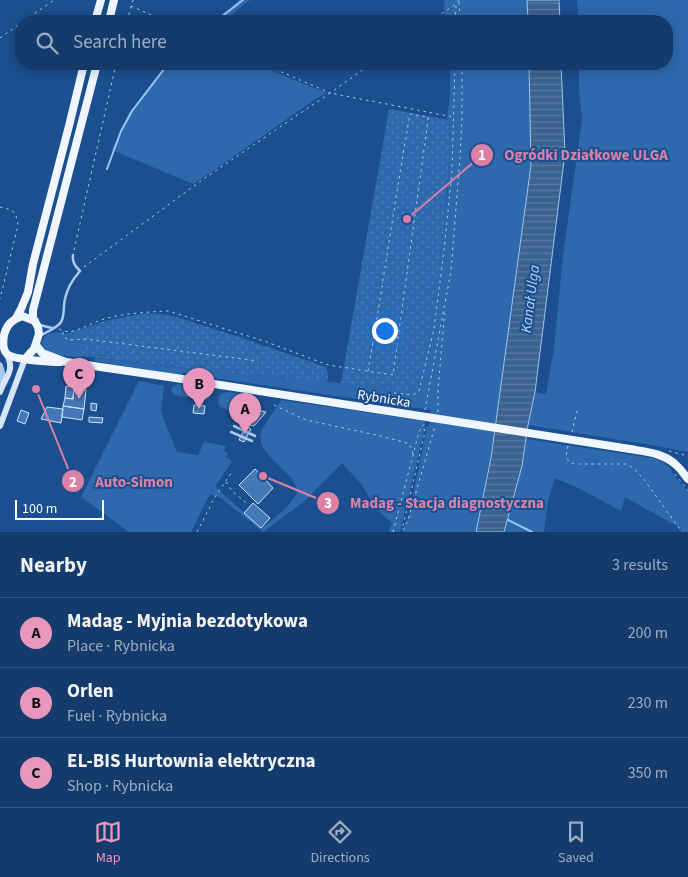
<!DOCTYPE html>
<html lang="en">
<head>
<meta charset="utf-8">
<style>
  :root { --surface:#143b6b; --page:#1d4271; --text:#f1f3f6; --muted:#9dadc1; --line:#33557e; --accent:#e797bd }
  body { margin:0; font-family:"Source Sans 3",sans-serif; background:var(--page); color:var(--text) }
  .scale { position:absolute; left:15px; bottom:12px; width:89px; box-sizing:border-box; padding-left:5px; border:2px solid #fff; border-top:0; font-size:14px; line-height:18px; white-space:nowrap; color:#fff; -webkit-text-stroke:4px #1b4f8f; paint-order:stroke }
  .you { position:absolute; left:384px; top:330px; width:18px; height:18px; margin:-12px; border:4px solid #fff; border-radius:50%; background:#1a73e8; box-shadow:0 0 0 8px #1a73e833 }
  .badge { display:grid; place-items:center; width:32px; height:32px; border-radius:50%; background:var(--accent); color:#111; font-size:16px; font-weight:700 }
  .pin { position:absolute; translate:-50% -41px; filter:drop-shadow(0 1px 2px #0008) }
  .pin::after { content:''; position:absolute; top:26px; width:18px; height:15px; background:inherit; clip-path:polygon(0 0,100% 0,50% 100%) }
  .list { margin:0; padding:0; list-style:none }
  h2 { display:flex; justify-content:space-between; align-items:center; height:65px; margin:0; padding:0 20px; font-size:21px }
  h2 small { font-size:16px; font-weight:400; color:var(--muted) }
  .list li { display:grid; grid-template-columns:32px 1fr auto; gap:15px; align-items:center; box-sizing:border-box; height:70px; padding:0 20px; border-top:1px solid var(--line) }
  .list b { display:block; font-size:19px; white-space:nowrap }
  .list p { margin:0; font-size:16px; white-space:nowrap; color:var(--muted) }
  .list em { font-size:16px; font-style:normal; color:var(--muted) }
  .icon { flex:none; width:28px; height:28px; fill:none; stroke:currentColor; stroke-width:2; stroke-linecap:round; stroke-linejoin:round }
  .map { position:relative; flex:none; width:688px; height:532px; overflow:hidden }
  .search { position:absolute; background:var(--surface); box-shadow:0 2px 12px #0003; left:15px; right:15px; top:15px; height:55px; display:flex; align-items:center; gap:12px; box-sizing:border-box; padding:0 18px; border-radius:20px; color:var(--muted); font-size:19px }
  .sheet { height:275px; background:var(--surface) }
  nav { display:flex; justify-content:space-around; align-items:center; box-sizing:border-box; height:70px; border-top:1px solid var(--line); background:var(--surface); font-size:14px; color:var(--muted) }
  nav a { display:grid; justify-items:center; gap:2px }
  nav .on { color:var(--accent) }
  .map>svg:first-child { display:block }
  .grass { fill:#2e69ad }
  .garden { fill:url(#garden-dots) }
  .water { fill:url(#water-rules); stroke:#9cc4f0 }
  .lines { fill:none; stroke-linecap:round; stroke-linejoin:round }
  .stream { stroke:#9cc4f0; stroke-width:2 }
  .building { fill:#4478b7; stroke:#cfe3fa }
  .path { stroke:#a9c9ee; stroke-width:1; stroke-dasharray:2.5 4; stroke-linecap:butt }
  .service { stroke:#a9c9ee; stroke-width:2.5 }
  .tertiary { stroke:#a9c9ee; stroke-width:5.5 }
  .secondary { stroke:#d6e6fa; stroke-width:6 }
  .primary { stroke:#f0f6ff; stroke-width:8 }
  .primary-bridge { stroke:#f0f6ff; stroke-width:8 }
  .labels { text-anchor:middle; stroke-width:4; stroke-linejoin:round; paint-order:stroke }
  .street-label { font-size:14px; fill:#fff; stroke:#1b4f8f }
  .water-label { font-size:15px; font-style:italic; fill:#b5d3f5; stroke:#1b4f8f }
  .leader { fill:none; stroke:#dd80a5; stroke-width:2 }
  .callout-dot { fill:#dd80a5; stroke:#1b4f8f; stroke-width:2 }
  .mark-label { font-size:15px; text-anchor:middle; font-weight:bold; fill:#fff }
  .callout-label { font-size:15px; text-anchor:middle; font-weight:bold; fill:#dd80a5; stroke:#1b4f8f; stroke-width:4; stroke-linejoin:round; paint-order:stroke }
</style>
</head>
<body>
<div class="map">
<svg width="688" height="532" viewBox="0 0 688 532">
  <defs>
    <pattern id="garden-dots" width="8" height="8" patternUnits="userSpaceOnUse" patternTransform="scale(1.25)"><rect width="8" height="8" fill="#2e69ad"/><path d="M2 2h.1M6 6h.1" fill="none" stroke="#4d80b9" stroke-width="1.8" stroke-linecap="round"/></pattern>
    <pattern id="water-rules" width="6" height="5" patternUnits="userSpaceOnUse" patternTransform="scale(1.25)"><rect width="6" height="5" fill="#3c6290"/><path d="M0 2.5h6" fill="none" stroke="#597aa1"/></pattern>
  </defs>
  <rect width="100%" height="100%" fill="#1b4f8f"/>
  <path class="grass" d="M239,0h11l-27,21h-9z
    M444,0h83l1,21h-80v-2l-3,-1z
    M577,0h111v452l-37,-7 -123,-20 7,-33 11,2 8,-46 9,-93 19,-135 -3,-32v-24h88v-43h-88z
    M166,64h90l70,29 -12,7 -101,71 -20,13 -76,-32 -5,-3 17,-36z
    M450,64h79l2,101 -40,293 -15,74h-73l6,-18 17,-82 -2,-5 5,-1 2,-16 -249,-37 -1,2 -87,-14 1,-3 106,12 216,20 24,-140 7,-63 2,-67 -3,-1 3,-25z
    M97,324h1l-12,13 -5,21 -33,-5 -5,-4 -1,-7 3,-6 4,-2 10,-2 6,2z
    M139,381l25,5 -3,26 16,40 21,3 6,-13 22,4 -2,5 4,2 -2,4 6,4 -17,26 47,41c11,-8 20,-16 29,-26 0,-1 4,-5 5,-6 9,-23 -48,-40 -33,-68l18,-28 144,21 -1,4h-1l1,7 -24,100h-11l3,-9 -16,-14 -14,-24 -20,-22 -36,37 -43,32 -42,-34 -11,-4 -19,38h-62l-48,-35z
    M178,384l31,5 4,3c-2,4 -2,7 -7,8l-31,-5 -4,-5 1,-3z
    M227,392l24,3 -1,2 -7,4 -4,12 -19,-6c-4,-9 -2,-13 7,-15z
    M526,439l127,19 9,4 7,5 9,14 10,11v40h-6l-2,-4 -55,-31 -4,14 -43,-23 -23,-10 -7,23 -4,31h-40l18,-66z"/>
  <path class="garden" d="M389,109l61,11c-1,44 -3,87 -9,130 -6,47 -15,94 -24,141l-76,-8z
    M145,313l25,2 69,22 87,30c2,5 3,10 1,15l-126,-12 -120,-14 5,-19 14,-15z"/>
  <path class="water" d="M527,0h32l1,21h-32z
    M529,64h32l4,89 -30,239 -7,33 -6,41 -18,66h-28l15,-74 40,-293z"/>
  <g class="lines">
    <path class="stream" d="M216,21l27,-21
      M107,169l14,-38 11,-20 36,-47
      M508,520l24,12"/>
  </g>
  <path class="building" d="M66,386l8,1 -1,12 -8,-1z
    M74,387l12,2 -2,20 -21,-3 2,-8 8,1z
    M91,403l6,1 -1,7 -5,-1z
    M194,405l11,1 -1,8 -11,-1z
    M63,406l21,3 -2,11 -20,-3z
    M47,407l16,2 -2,14 -20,-4z
    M248,408l18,4 -12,14 -6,-1 -3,3 -5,-2z
    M21,410l8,3 -4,11 -8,-3z
    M89,417l14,1 -1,5 -13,-1z
    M248,427l3,2 -7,13 -5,-2 6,-12z
    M255,469l9,9 9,10 -15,16 -19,-19z
    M253,503l17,15 -9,10 -17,-15z"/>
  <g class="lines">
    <path class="path" d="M459,2l1,19
      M131,6l34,15
      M24,21l30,-21
      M127,21l6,-21
      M431,21l25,-17 3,-4
      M455,21l1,-16
      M0,38l21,-15
      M263,64l67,29 41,-29
      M0,207l12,3 5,8 1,7 -18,74
      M74,250l42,-186
      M84,267l118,-87 128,-87 123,24
      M59,329c8,5 15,2 23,-1 7,-3 15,-7 22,-9 21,-6 43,-7 64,-8l96,30 64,24 65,10 36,-262
      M63,332v4l5,4 18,-1 172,22
      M368,371c15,-86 27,-172 42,-257l18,3
      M394,393l19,2 6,-4 15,-62 10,-79 8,-78 3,-108
      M274,405l32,15 70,15 28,7 5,2 3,5 1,6
      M425,410l26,-139 9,-114 2,-40v-53
      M438,412v-22l6,-70 1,-6 -2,-2
      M572,432l5,-21
      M568,446c-2,9 -4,14 6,18h53l6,4 10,10 39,54
      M669,451l19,5
      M675,474l13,17
      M226,482l7,10 15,12
      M403,526l22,-94 -2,-6
      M403,530l5,-10 2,-7 25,-87
      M197,532l18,-35 17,-25
      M393,532l26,-100 4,-7h5"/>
    <path class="service" d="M40,325l12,3
      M41,335c6,-3 16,-7 20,-13 4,-6 2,-16 4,-23 2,-11 8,-20 15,-28 -5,-5 -8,-9 -7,-16
      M234,426l21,10
      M231,432l21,9"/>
    <path class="tertiary" d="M0,365l2,6 1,13"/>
    <path class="secondary" d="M0,392c6,-17 15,-20 7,-38
      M0,426l25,-67"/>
    <path class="primary" d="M95,21l6,-21
      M109,21l5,-21
      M16,318l5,-9 7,-17 5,-28 36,-138 15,-62
      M35,321l-13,-5c-10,4 -15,8 -18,19 -1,6 -2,14 3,19 7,6 44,8 54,8
      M36,345l6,8 24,9 103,15 264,41
      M25,359l9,-10 5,-15 -1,-7 -5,-9v-8l64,-246
      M630,449c16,3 33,4 45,15 5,4 9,10 13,15"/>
    <path class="primary-bridge" d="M433,418l197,31"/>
  </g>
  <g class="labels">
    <g class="street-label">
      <text transform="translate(384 398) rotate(9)" y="5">Rybnicka</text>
    </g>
    <g class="water-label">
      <text transform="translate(530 299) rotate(-83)" y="5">Kanał Ulga</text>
    </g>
  </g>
  <path class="leader" d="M407 219L482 155M36 389L73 481M263 476L328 503"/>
  <g class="callout-dot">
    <circle cx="407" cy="219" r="5"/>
    <circle cx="36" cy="389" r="5"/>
    <circle cx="263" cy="476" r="5"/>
    <circle cx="482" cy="155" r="12"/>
    <circle cx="73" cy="481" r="12"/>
    <circle cx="328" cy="503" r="12"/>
  </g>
  <g class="mark-label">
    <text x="482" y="160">1</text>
    <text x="73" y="487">2</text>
    <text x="328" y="508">3</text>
  </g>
  <g class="callout-label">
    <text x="586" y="160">Ogródki Działkowe ULGA</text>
    <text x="134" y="487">Auto-Simon</text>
    <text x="447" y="508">Madag - Stacja diagnostyczna</text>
  </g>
</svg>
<div class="scale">100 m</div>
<div class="you"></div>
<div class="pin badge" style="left:245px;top:434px">A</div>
<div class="pin badge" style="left:199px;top:409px">B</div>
<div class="pin badge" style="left:79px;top:399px">C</div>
<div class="search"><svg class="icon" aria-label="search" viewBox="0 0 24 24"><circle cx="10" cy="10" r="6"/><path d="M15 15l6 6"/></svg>Search here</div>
</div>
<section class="sheet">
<h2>Nearby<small>3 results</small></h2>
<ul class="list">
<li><span class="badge">A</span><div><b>Madag - Myjnia bezdotykowa</b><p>Place · Rybnicka</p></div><em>200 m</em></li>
<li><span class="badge">B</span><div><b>Orlen</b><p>Fuel · Rybnicka</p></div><em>230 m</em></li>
<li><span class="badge">C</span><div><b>EL-BIS Hurtownia elektryczna</b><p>Shop · Rybnicka</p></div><em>350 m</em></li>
</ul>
</section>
<nav>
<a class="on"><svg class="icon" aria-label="map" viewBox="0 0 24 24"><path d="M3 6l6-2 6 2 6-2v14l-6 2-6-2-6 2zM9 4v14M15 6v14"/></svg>Map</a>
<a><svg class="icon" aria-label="directions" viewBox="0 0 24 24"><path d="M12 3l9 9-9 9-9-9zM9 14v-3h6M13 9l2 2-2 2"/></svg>Directions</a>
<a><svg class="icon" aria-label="saved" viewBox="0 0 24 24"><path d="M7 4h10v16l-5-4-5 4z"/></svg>Saved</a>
</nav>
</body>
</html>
